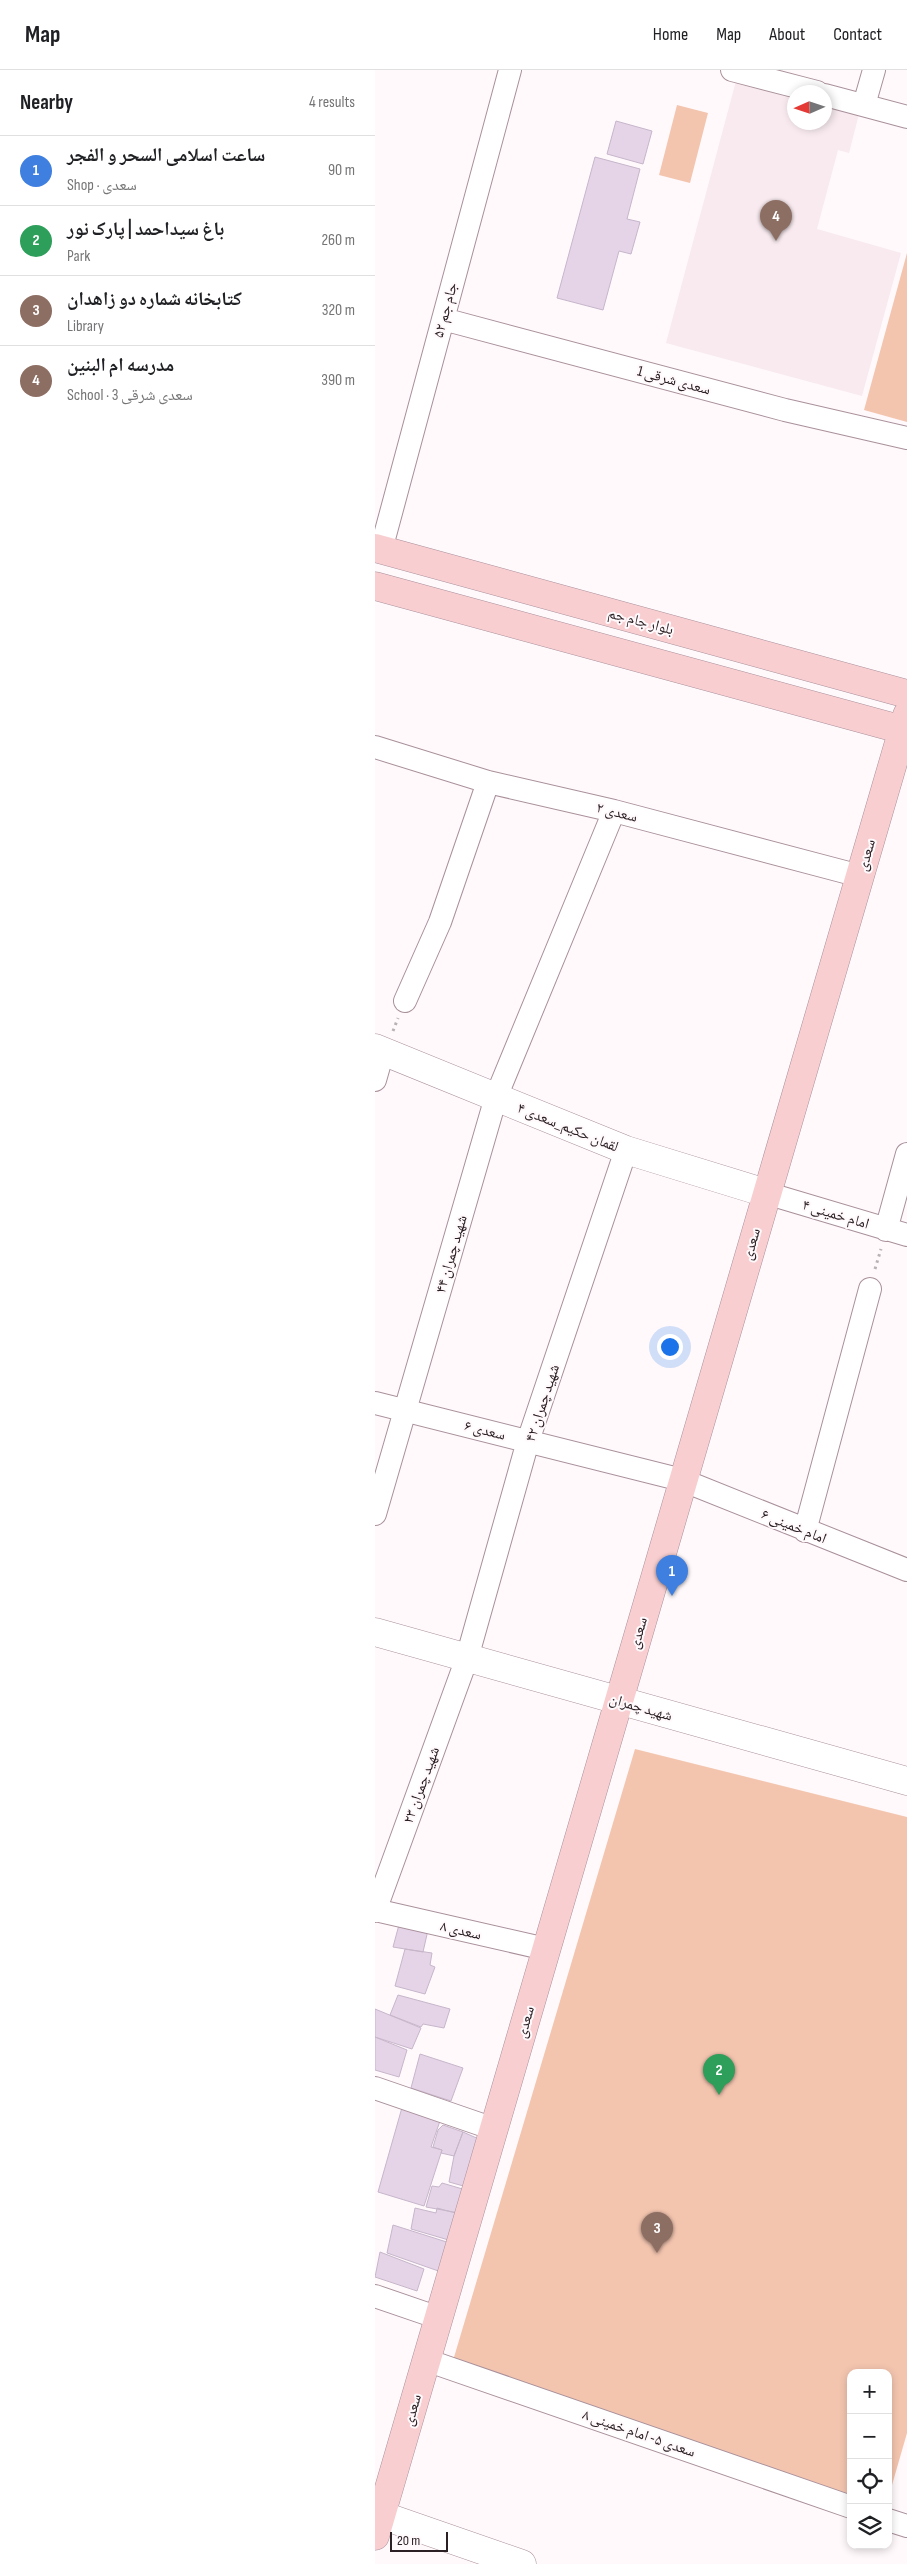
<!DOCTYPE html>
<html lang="en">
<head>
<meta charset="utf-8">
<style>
  :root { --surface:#fff; --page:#f6f6f6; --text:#202124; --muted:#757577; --line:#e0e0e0; --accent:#111827 }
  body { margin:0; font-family:"Sofia Sans Condensed","Noto Naskh Arabic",sans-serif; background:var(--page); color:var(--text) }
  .controls { position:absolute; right:15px; bottom:15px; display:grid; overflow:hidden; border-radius:10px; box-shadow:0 2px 8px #0003 }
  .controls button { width:45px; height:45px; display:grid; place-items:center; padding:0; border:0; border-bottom:1px solid var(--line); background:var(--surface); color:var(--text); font:25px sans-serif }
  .compass { position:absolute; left:412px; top:15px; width:45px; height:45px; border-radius:50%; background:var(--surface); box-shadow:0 2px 8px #0003; rotate:267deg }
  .scale { position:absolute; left:15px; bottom:12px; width:58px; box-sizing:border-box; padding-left:5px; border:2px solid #2b2125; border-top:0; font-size:14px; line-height:18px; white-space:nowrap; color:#2b2125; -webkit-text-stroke:4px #fff9fc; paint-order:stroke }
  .you { position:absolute; left:294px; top:1276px; width:18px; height:18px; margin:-12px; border:4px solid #fff; border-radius:50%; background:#1a73e8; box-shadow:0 0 0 8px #1a73e833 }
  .badge { display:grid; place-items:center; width:32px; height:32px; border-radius:50%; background:var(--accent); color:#fff; font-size:16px; font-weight:700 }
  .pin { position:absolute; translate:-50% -41px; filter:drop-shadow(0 1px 2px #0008) }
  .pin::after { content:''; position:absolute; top:26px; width:18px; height:15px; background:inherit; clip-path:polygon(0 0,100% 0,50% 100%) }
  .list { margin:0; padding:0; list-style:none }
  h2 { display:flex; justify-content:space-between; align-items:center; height:65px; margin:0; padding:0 20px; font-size:21px }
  h2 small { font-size:16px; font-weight:400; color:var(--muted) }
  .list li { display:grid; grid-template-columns:32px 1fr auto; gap:15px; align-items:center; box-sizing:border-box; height:70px; padding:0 20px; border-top:1px solid var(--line) }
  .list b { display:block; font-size:19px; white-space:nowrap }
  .list p { margin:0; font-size:16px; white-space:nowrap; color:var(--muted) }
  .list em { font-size:16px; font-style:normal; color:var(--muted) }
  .icon { flex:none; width:28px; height:28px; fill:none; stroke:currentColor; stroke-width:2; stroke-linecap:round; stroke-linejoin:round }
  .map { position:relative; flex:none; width:532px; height:2494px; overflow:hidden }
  header { display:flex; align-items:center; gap:30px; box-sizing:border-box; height:70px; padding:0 25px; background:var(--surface); border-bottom:1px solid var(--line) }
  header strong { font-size:24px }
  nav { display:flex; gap:28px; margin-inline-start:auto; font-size:18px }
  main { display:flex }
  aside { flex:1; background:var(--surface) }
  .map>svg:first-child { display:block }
  .built { fill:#f8eaef }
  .green { fill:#f3c5af }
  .building { fill:#e5d4e8; stroke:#c7b6ca }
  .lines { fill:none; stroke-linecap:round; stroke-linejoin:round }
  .minor-casing { stroke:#a9909b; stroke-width:24 }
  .tertiary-casing { stroke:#a9909b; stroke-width:29 }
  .secondary-casing { stroke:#a9909b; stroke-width:29 }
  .path { stroke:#b9b2b5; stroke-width:3; stroke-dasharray:2.5 4; stroke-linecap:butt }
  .minor { stroke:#fff; stroke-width:22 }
  .tertiary { stroke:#fff; stroke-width:28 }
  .secondary { stroke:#f8ced0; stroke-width:28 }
  .labels { text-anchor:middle; stroke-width:4; stroke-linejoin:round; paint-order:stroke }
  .street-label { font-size:15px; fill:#2b2125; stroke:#fff9fc }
</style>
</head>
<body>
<header>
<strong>Map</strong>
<nav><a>Home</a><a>Map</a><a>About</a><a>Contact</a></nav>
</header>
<main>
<aside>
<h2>Nearby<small>4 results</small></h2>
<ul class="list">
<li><span class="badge" style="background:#3f7fe0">1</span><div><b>ساعت اسلامی السحر و الفجر</b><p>Shop · سعدی</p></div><em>90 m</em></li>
<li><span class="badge" style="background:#2e9e5b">2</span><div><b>باغ سیداحمد | پارک نور</b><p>Park</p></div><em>260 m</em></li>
<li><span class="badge" style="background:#8d6e63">3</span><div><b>کتابخانه شماره دو زاهدان</b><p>Library</p></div><em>320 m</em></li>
<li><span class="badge" style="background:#8d6e63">4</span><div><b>مدرسه ام البنین</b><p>School · سعدی شرقی 3</p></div><em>390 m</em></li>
</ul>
</aside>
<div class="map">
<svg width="532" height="2494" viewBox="0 0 532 2494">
  <rect width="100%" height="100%" fill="#fff9fc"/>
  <path class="built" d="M361,11l58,15 1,26h30v-17l34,9 -10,39 -11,-3 -21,79 84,24 -39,143 -196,-53z"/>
  <path class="green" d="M302,35l31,8 -18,70 -31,-8z
    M532,183v169l-43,-12z
    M260,1679l272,68v616l-19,66v-126h-37v139l-402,-138z"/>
  <path class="building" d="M241,51l36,10 -9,33 -36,-10z
    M220,87l45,12 -13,50 13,3 -9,32 -12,-3 -16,59 -46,-12z
    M25,1851l28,9 -5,22 -30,-5z
    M30,1879l27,4 -2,12 5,2 -10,27 -30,-8z
    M23,1925l52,14 -6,19 -21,-4 -2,3 -31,-12z
    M0,1939l46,19 -9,21 -37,-12z
    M0,1967l32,13 -8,27 -24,-7z
    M45,1984l43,14 -12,33 -40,-13z
    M28,2034l38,14 -10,29 11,3 -18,56 -46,-14z
    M68,2055l20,7 -9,24 -13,-3 1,-3 -9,-3 5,-17z
    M88,2062l18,8 -14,47 -18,-5 5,-26z
    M67,2113l24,7 -7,23 -33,-6 6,-21 7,1z
    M40,2138l21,5 1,-5 22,6 -7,27 -41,-12z
    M18,2155l60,19 -6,30 -60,-21z
    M5,2182l44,17 -7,22 -42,-14z"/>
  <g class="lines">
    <g class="minor-casing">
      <path id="minor" d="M357,0l85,22
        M450,25l82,22
        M489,35l10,-35
        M68,249l342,91 122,28
        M6,480l129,-480
        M0,677l113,35 126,29 246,65
        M30,931l35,-79 48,-140
        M0,1010l8,-28
        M391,1123l141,42
        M511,1160l21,-76
        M0,1333l307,77 225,90
        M0,1444l121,-417 118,-286
        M430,1461l65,-242
        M0,1840l171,39
        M0,1841l92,-253 61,-217 98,-291
        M0,2018l119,41
        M0,2226l64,22
        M51,2290l425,147
        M513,2450l19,6"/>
    </g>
    <g class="tertiary-casing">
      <path id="tertiary" d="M0,978l251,102 140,43
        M0,1562l532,149
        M0,2443l147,51"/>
    </g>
    <g class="secondary-casing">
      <path id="secondary" d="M0,478l532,146
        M0,516l532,145
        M0,2466l532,-1821"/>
    </g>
    <path class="path" d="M18,961l5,-13
      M500,1199l6,-20"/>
    <use href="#minor" class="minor"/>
    <use href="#tertiary" class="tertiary"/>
    <use href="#secondary" class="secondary"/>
  </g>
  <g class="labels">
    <g class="street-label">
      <text transform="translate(70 240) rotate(-75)" y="5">جام جم ۵۲</text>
      <text transform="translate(299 310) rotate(15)" y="5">سعدی شرقی 1</text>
      <text transform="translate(266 551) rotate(15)" y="5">بلوار جام جم</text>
      <text transform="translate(242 742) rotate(14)" y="5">سعدی ۲</text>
      <text transform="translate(491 785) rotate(-74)" y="5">سعدی</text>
      <text transform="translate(193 1057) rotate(22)" y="5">لقمان حکیم_سعدی ۴</text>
      <text transform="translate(461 1144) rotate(17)" y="5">امام خمینی ۴</text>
      <text transform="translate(376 1174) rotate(-74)" y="5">سعدی</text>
      <text transform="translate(76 1184) rotate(-74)" y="5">شهید چمران ۴۴</text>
      <text transform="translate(167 1333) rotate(-72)" y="5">شهید چمران ۴۲</text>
      <text transform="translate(110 1360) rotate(14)" y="5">سعدی ۶</text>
      <text transform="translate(419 1456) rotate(22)" y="5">امام خمینی ۶</text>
      <text transform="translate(263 1563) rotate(-74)" y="5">سعدی</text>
      <text transform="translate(266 1637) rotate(16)" y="5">شهید چمران</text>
      <text transform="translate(46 1715) rotate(-70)" y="5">شهید چمران ۲۳</text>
      <text transform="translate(86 1860) rotate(13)" y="5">سعدی ۸</text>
      <text transform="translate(150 1952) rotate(-74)" y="5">سعدی</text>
      <text transform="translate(37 2340) rotate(-74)" y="5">سعدی</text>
      <text transform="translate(264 2363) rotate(19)" y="5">سعدی ۵- امام خمینی ۸</text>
    </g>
  </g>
</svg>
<div class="controls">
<button>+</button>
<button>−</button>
<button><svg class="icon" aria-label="locate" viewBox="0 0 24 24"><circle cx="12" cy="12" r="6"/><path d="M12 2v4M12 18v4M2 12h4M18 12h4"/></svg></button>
<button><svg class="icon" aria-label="layers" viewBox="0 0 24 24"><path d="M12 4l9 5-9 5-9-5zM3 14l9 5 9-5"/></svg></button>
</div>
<svg class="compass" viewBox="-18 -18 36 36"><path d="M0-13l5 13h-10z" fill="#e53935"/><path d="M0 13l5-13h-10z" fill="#757577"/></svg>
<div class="scale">20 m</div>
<div class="you"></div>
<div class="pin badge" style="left:297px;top:1526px;background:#3f7fe0">1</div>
<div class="pin badge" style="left:344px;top:2025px;background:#2e9e5b">2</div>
<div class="pin badge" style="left:282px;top:2183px;background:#8d6e63">3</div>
<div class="pin badge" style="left:401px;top:171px;background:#8d6e63">4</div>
</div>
</main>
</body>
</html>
